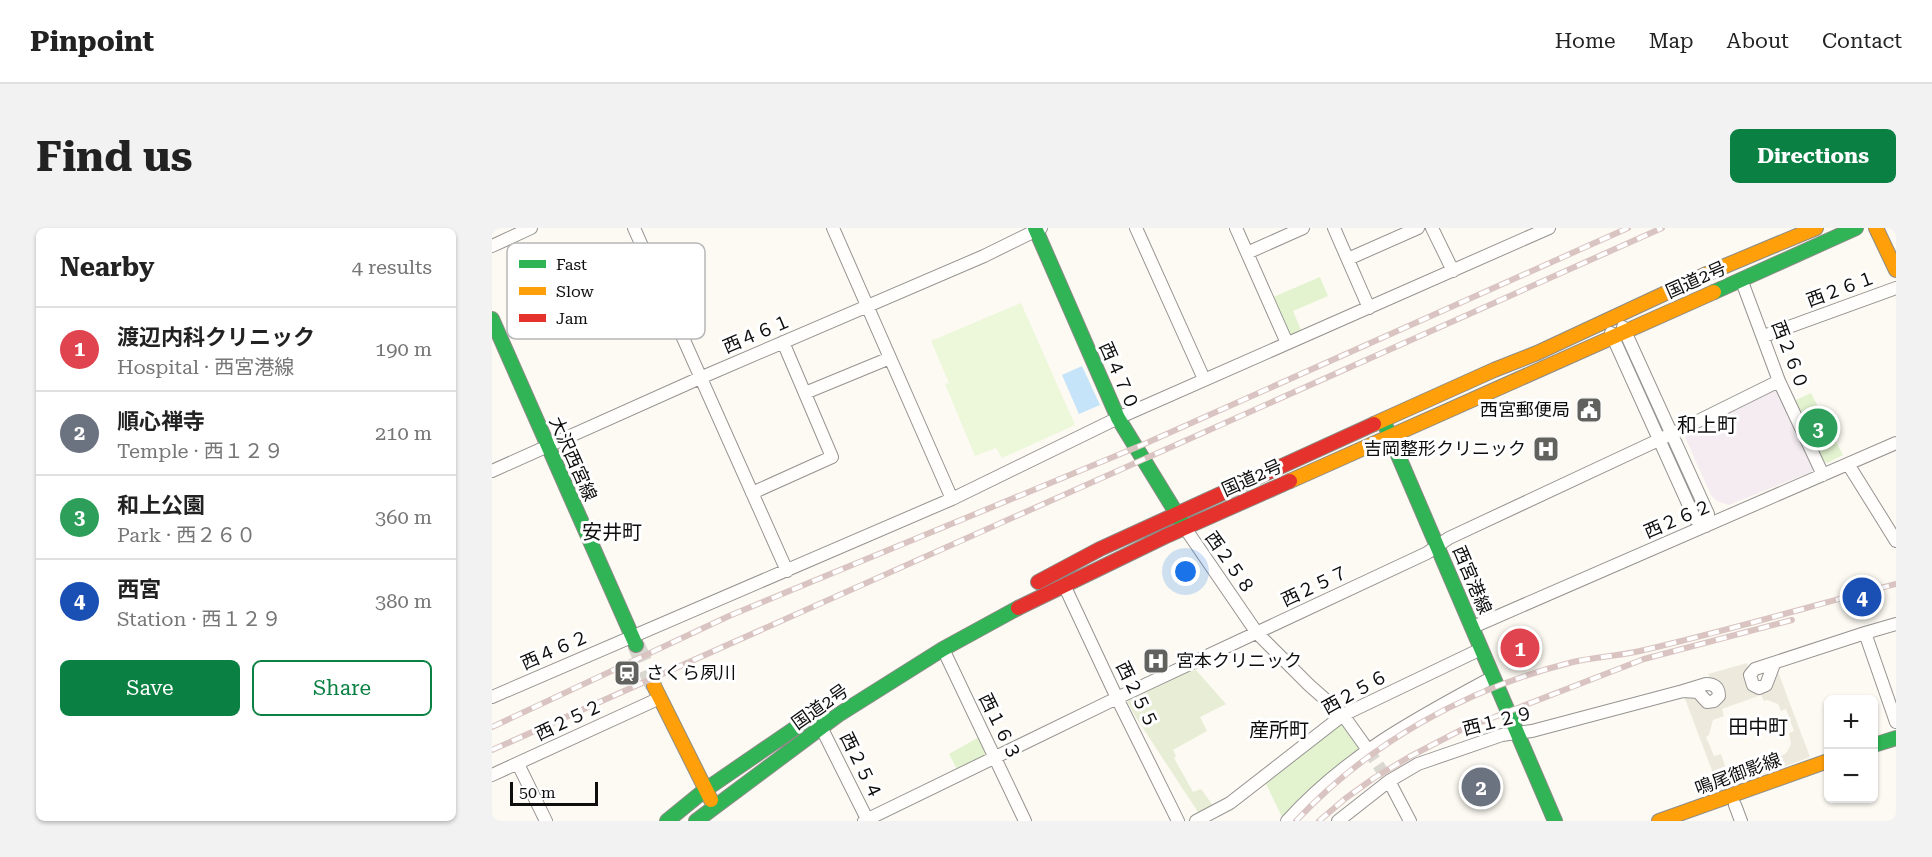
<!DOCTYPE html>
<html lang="en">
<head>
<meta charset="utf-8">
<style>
  :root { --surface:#fff; --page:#f2f2f2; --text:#222; --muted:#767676; --line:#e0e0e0; --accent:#0b8043 }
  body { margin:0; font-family:"Roboto Serif","Noto Sans JP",serif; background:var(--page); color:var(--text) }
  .controls { position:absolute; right:18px; bottom:18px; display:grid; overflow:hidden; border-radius:9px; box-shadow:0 2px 4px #0004 }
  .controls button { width:54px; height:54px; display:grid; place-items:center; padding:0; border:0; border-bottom:2px solid var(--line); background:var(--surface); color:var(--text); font:30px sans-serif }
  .scale { position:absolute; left:18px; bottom:15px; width:88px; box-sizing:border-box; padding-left:6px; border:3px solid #0e0e0e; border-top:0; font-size:16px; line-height:21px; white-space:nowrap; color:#0e0e0e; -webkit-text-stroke:4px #fff; paint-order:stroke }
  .you { position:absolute; left:694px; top:344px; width:21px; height:21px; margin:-15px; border:4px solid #fff; border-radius:50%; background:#1a73e8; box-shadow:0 0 0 9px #1a73e833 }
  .badge { display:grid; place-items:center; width:39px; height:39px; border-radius:50%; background:var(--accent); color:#fff; font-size:20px; font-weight:700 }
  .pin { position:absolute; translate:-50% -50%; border:3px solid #fff; box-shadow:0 2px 6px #0006 }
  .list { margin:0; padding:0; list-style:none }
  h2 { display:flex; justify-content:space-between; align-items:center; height:78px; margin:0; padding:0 24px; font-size:26px }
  h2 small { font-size:20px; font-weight:400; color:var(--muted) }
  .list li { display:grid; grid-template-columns:39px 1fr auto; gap:18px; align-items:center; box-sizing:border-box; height:84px; padding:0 24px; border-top:2px solid var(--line) }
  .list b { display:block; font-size:22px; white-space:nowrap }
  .list p { margin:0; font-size:20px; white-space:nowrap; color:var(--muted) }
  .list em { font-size:20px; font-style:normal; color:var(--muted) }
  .actions { display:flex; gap:12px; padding:18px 24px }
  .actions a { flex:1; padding:14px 0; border:2px solid var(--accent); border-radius:9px; text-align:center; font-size:21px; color:var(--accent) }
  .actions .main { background:var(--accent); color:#fff }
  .map { position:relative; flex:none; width:1404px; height:593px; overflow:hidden; border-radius:9px }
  header { display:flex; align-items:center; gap:36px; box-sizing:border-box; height:84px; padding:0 30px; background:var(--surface); border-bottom:2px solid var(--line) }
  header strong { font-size:28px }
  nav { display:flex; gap:33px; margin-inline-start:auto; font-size:21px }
  .intro { display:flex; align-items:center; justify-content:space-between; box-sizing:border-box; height:144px; padding:0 36px }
  h1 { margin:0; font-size:42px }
  .button { padding:15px 27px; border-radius:9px; background:var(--accent); color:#fff; font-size:21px; font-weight:700 }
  main { display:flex; gap:36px; padding:0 36px }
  aside { flex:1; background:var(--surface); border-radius:9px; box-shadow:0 2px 4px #0004 }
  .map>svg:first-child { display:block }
  .industrial { fill:#f4ecf0 }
  .green { fill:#e3f3d0 }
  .cemetery { fill:#e7eed5 }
  .pitch { fill:#edf7da }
  .plaza { fill:#edeadd }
  .water { fill:#c5e3f9 }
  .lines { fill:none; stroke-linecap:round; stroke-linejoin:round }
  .street-tunnel { stroke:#d8d7d0; stroke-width:12; stroke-dasharray:12 6; stroke-linecap:butt }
  .primary-tunnel { stroke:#d8d7d0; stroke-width:18; stroke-dasharray:18 9; stroke-linecap:butt }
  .street-casing { stroke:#959491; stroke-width:14 }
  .fast-casing { stroke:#8c8b87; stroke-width:16 }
  .slow-casing { stroke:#8c8b87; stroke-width:16 }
  .jam-casing { stroke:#8c8b87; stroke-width:16 }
  .street { stroke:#fffefd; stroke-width:12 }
  .fast { stroke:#30b455; stroke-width:14 }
  .slow { stroke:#ff9f0a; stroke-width:14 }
  .jam { stroke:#e5322d; stroke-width:14 }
  .rail-casing { stroke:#d9c4c2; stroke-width:6 }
  .rail { stroke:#fff; stroke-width:4; stroke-dasharray:11; stroke-linecap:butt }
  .labels { text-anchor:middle; stroke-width:6; stroke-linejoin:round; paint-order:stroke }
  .street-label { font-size:18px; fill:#0e0e0e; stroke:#fff }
  .poi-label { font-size:18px; fill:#0e0e0e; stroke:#fff; text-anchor:end }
  .neighbourhood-label { font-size:20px; fill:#0e0e0e; stroke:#fff }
  .key { fill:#fff; stroke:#b7b7b7; stroke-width:1.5 }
  .key-label { font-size:16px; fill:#0e0e0e }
</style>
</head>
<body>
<header>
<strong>Pinpoint</strong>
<nav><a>Home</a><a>Map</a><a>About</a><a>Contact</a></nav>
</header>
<div class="intro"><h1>Find us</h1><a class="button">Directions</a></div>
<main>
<aside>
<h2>Nearby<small>4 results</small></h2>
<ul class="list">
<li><span class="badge" style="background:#e0444e">1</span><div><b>渡辺内科クリニック</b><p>Hospital · 西宮港線</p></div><em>190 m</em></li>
<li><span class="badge" style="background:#6b7280">2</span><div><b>順心禅寺</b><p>Temple · 西１２９</p></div><em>210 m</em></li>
<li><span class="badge" style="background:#2e9e5b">3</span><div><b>和上公園</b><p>Park · 西２６０</p></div><em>360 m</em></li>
<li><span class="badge" style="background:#1a4fb4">4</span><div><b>西宮</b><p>Station · 西１２９</p></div><em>380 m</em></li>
</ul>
<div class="actions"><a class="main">Save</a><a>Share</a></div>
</aside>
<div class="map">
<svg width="1404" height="593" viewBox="0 0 1404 593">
  <rect width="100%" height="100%" fill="#fcfaf2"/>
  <path class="industrial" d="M1283,163l4,2 37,77 -87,35 -12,-4 -6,-6 -27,-60z"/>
  <path class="green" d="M828,49l8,19 -35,15 8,19 -12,5 -18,-37z
    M1319,165l32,62 -16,8 -5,-3 -28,-59z
    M846,496h5l18,24 -78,71 -17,-35z
    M487,509l7,15 -1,6 -27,13 -9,-17z"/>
  <path class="cemetery" d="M703,441l31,35 -26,13 7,14 -34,19 3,6 -2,2 19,34 8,-3 13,18 -14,8 -65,-99 -8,-15z"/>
  <path class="pitch" d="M529,75l54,122 -73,33 -6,-10 -21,8 -30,-72 4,-1 -18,-42z"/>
  <path class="plaza" d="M1255,435l1,5 -4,12 7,10 26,-21 33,88 -48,18 -5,-3 -2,-8 26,-9 1,1 5,-4 4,-8 -2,-11 5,-2 -8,-22 -5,2 -3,-7 -11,-4 -3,1 -3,-6 -39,14 2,7 -11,4 -4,15 -3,2 8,19 7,-2 10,29 -3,6 -8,3 -36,-96 10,-1 14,11 12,-23 -10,-5 -2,-4z"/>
  <path class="water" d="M590,138l18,39 -21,9 -17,-39z"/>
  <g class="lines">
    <path class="street-tunnel" d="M876,522l21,31"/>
    <path class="primary-tunnel" d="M144,417l18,41"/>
    <g class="street-casing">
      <path id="street" d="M142,0l153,343
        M341,0l119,271
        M644,0l68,151
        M744,0l51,115
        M842,0l35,80
        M940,0l21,43
        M0,18l39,-18
        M755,25l56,-25
        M856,31l70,-31
        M1249,51l38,102 44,94
        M1131,99l85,187 -2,12
        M1119,105l84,186 11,7
        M1272,108l132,-48
        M313,165l85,-35
        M1356,236l48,77
        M0,243l208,-93 284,-122 57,-28
        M260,265l80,-36 -49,-115
        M693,300l72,105 52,52 34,30 25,35
        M572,357l53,113 61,123
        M981,399l423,-184
        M1373,405l31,89
        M451,421l82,172
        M1282,436l-8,21 -7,3 -6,-3 -3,-10 5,-6 110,-36 31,-9
        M1214,456c8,0 13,3 13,12l-5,5 -7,1 -9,-10 -15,-1z
        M0,469l460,-198 166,-81 431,-190
        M329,499l47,94
        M26,536l28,57
        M0,547l168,-77
        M897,553l21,40
        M1243,577l6,16
        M372,593l253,-123 310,-145 22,-15 231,-108 99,-49
        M704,593l34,-18 113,-88 138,-66
        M795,593c60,-66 128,-102 206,-144
        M846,593l51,-40 29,-17 84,-29 30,-4 151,-40"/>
    </g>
    <g class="fast-casing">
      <path id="fast" d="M543,0l83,190 65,106
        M1222,64l142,-64
        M0,91l144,326
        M894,199l169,394
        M1382,517l22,-7
        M175,593l38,-31 118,-81
        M204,593l142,-106 105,-66 75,-41"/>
    </g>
    <g class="slow-casing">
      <path id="slow" d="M1384,0l20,42
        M882,196l120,-54 43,-17 176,-82 103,-43
        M798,253l424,-189
        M162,458l57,114
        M1167,593l169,-60"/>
    </g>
    <g class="jam-casing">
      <path id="jam" d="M546,354l62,-33 274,-125
        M526,380l146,-71 126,-56"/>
    </g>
    <use href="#street" class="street"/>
    <use href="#fast" class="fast"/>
    <use href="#slow" class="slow"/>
    <use href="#jam" class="jam"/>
    <g class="rail-casing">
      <path id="rail" d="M0,499l237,-111 413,-171 486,-217
        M0,522l1170,-522
        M804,593c74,-79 172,-133 277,-159 22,-5 45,-6 67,-11 86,-20 171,-45 256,-67
        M827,593l27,-23 28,-20 35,-21 52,-27 183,-71 148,-39"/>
    </g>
    <use href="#rail" class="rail"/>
  </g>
  <defs>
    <g id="civic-square" transform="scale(1.35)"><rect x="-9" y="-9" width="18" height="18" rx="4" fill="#61615e" stroke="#fff"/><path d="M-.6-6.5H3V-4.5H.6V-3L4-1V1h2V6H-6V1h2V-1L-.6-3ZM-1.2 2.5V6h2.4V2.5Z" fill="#fff"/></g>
    <g id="hospital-square" transform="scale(1.35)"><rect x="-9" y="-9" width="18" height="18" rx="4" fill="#61615e" stroke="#fff"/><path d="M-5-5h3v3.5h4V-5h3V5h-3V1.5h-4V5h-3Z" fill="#fff"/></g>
    <g id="station-square" transform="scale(1.35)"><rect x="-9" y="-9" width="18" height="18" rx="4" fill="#61615e" stroke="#fff"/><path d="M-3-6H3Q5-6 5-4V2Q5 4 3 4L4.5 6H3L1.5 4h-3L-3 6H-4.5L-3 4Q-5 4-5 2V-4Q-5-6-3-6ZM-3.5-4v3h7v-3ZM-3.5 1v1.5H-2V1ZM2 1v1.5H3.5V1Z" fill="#fff"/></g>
  </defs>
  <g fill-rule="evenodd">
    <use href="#civic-square" x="1097" y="182"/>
    <use href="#hospital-square" x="1054" y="221"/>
    <use href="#hospital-square" x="664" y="433"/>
    <use href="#station-square" x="135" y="445"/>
  </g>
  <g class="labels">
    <g class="street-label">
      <text transform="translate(1204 52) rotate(-24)" y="6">国道2号</text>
      <text transform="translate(1349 61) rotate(-20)" y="6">西２６１</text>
      <text transform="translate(265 106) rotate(-23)" y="6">西４６１</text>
      <text transform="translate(1298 127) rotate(69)" y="6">西２６０</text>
      <text transform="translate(627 148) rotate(66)" y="6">西４７０</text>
      <text transform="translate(81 231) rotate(66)" y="6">大沢西宮線</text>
      <text transform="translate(760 250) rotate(-24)" y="6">国道2号</text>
      <text transform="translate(1186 291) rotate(-23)" y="6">西２６２</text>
      <text transform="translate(738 335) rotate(55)" y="6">西２５８</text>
      <text transform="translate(980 352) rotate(67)" y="6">西宮港線</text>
      <text transform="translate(823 358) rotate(-25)" y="6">西２５７</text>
      <text transform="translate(63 422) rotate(-24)" y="6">西４６２</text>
      <text transform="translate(863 464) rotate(-29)" y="6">西２５６</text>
      <text transform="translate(645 467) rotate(64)" y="6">西２５５</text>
      <text transform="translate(328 479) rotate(-35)" y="6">国道2号</text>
      <text transform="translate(77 492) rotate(-25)" y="6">西２５２</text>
      <text transform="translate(1006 493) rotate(-14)" y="6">西１２９</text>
      <text transform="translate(508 499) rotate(64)" y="6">西１６３</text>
      <text transform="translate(369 538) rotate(64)" y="6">西２５４</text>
      <text transform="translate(1246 546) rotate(-20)" y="6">鳴尾御影線</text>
    </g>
    <g class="poi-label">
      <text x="1078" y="188">西宮郵便局</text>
      <text x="1034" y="227">吉岡整形クリニック</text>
      <text x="684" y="439" text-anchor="start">宮本クリニック</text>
      <text x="154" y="451" text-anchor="start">さくら夙川</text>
    </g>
    <g class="neighbourhood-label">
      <text x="1215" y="204">和上町</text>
      <text x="120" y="311">安井町</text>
      <text x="1266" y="506">田中町</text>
      <text x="787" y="509">産所町</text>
    </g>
  </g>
  <rect x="15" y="15" width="198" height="96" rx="9" class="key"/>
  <rect x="27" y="32" width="27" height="8" fill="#30b455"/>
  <rect x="27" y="59" width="27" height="8" fill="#ff9f0a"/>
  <rect x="27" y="86" width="27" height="8" fill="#e5322d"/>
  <g class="key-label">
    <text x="64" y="42">Fast</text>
    <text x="64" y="69">Slow</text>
    <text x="64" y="96">Jam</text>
  </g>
</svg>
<div class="controls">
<button>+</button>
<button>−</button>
</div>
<div class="scale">50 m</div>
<div class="you"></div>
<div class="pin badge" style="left:1028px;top:420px;background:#e0444e">1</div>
<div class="pin badge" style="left:989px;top:559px;background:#6b7280">2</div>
<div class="pin badge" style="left:1326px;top:200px;background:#2e9e5b">3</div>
<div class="pin badge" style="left:1370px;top:369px;background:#1a4fb4">4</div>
</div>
</main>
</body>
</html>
